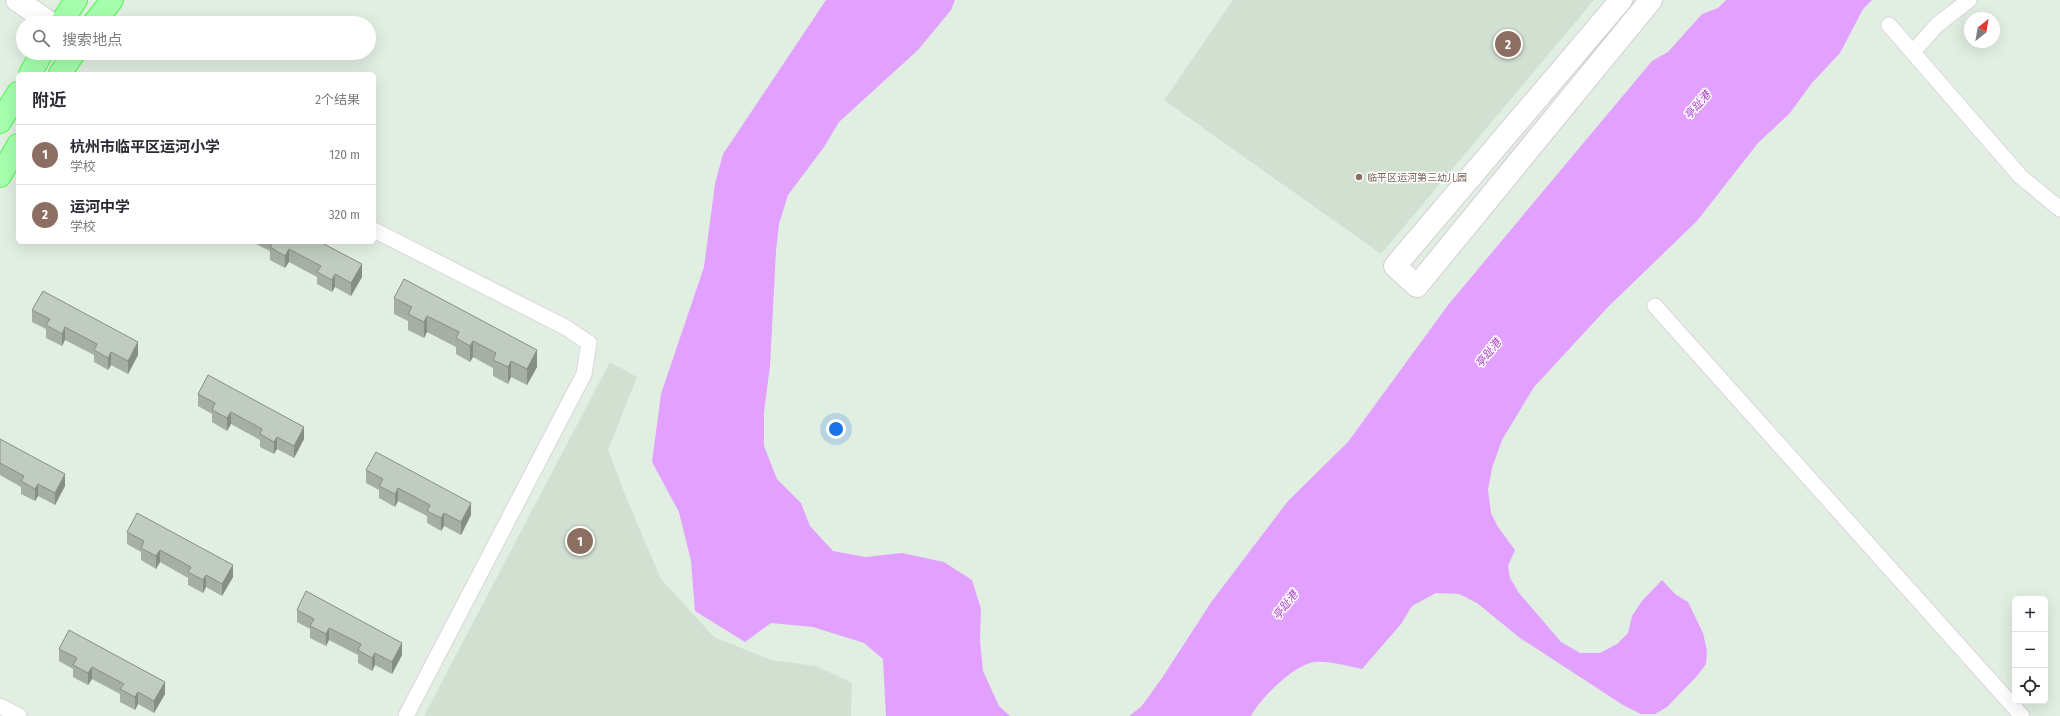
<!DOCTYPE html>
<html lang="zh">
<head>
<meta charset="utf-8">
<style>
  :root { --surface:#fff; --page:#f7f7f7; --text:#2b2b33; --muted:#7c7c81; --line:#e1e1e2; --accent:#111827 }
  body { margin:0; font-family:"Fira Sans Condensed","Noto Sans SC",sans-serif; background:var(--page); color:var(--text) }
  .controls { position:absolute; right:12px; bottom:12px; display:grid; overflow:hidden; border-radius:6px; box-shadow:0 4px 16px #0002 }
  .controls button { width:36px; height:36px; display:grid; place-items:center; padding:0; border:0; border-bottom:1px solid var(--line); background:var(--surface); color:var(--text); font:20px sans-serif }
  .compass { position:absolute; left:1964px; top:12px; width:36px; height:36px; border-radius:50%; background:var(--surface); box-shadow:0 4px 16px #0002; rotate:31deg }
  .you { position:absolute; left:836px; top:429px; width:14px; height:14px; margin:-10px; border:3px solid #fff; border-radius:50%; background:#1a73e8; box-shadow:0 0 0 6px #1a73e833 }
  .badge { display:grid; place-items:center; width:26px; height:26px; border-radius:50%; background:var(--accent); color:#fff; font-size:13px; font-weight:700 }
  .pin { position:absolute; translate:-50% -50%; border:2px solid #fff; box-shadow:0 1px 4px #0006 }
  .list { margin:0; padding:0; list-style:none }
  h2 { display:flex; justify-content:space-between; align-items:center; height:52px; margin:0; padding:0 16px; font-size:17px }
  h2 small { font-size:13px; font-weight:400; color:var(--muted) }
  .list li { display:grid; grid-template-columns:26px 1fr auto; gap:12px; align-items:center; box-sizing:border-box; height:60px; padding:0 16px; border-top:1px solid var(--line) }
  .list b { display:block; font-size:15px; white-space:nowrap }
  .list p { margin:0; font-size:13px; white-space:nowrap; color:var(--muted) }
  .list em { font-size:13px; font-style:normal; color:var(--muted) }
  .icon { flex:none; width:22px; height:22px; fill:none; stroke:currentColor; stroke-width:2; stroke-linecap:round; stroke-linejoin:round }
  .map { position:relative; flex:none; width:2060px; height:716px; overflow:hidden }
  .search { position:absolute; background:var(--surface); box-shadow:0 4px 16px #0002; left:16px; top:16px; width:360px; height:44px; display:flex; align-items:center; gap:10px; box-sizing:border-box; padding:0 14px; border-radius:22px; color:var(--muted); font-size:15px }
  .panel { position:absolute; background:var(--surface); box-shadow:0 4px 16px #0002; left:16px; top:72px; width:360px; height:172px; border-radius:6px }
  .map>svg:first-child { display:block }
  .education { fill:#d2e0d2 }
  .water { fill:#e2a0ff }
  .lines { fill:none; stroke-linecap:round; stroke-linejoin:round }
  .street-casing { stroke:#dbd4dc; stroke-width:17 }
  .secondary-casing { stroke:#d5ccd6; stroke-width:24 }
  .primary-casing { stroke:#50fa4d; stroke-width:24 }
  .street { stroke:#fff; stroke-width:15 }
  .secondary { stroke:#fff; stroke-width:22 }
  .primary { stroke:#a5ffae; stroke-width:22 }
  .wall { fill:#a5afa5 }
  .shaded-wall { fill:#868f86 }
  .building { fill:#c0ccc0; stroke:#868f86 }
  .education-dot { fill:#8d6e63; stroke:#fff; stroke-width:1.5 }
  .labels { text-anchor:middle; stroke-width:3; stroke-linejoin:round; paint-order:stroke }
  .education-label { font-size:10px; fill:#785e54; stroke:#fff; text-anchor:start }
  .water-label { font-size:11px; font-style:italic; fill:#aa3bca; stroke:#fff }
</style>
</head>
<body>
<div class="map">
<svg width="2060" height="716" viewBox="0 0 2060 716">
  <rect width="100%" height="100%" fill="#e1eee2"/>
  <path class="education" d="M1233,0h361l-213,254 -217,-154z
    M610,362l27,15 -29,73 20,52 33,77 53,58 57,23 45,6 36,17 -1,33h-427z"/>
  <path class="water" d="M826,0h129l-4,10 -33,40 -79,72 -15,25 -36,48 -9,29 -3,27 -6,115 -6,46v34l13,33 24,24 9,23 23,25 32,6 37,-4 42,9 28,18 9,29 -1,31 3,31 16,35 11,10h-124l-3,-57 -19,-16 -51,-16 -42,-4 -26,19 -50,-31 -4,-50 -12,-49 -27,-50 9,-68 43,-127 11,-83 8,-30z
    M1726,0h146l-9,9 -23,44 -29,31 -21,29 -32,30 -61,78 -89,86 -74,80 -32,53 -10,28 -4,22 3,23 7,14 17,23 -7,16 2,12 9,15 42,49 19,11h20l17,-9 11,-11 4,-17 10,-15 20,-21 13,14 13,8 15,31 4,18 -1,13 -9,12 -30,31 -12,7h-14l-18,-9 -103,-67 -43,-35 -18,-9 -23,-1 -24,13 -11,18 -39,45c-15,-3 -38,-10 -52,-6 -20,6 -49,35 -59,53h-122l12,-9 21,-29 50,-77 76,-100 60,-59 100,-137 204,-244 16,-9 34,-38 16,-6z"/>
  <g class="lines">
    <g class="street-casing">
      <path id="street" d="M1889,25l132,152 39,32
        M1913,52l24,-27 32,-25
        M374,230l191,97 24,16 -5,31 -178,342
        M1655,306l367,410
        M0,706l19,10"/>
    </g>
    <g class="secondary-casing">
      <path id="secondary" d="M17,0l33,23
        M1621,0l-226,266 22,20 234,-286"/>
    </g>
    <g class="primary-casing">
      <path id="primary" d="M61,23l15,-23
        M94,23l18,-23
        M30,74l12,-21
        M60,74l14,-21
        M0,122l18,-29
        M0,176l18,-31"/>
    </g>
    <use href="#street" class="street"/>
    <use href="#secondary" class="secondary"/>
    <use href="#primary" class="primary"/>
  </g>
  <path class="wall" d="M256,242h64l42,35 -11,19 -16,-9 -3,5 -15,-8v-7l-28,-15 -4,6 -15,-8v-9l-14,-7z
    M394,298l143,69 -10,18 -16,-8 -3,7 -15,-8v-8l-20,-11 -3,5 -14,-8v-7l-29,-15 -3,6 -16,-8v-9l-14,-7z
    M32,310l106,45 -10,19 -17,-9 -3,5 -14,-8v-7l-29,-15 -3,6 -16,-8v-9l-14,-7z
    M198,394l106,45 -10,19 -17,-9 -3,5 -14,-7v-7l-29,-16 -4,7 -15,-9v-8l-14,-8z
    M0,439l65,47 -10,19 -17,-9 -3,5 -14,-7v-7l-21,-12z
    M366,470l105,45 -10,20 -17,-9 -3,5 -14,-8v-7l-29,-15 -3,6 -16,-9v-8l-13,-7z
    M127,532l106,45 -11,19 -16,-9 -3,6 -15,-8v-7l-28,-16 -4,7 -15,-9v-8l-14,-8z
    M297,610l105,45 -10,19 -17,-9 -3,6 -14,-8v-8l-29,-15 -3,6 -16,-8v-9l-13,-7z
    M59,649l106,45 -11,19 -16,-9 -3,6 -15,-8v-8l-28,-15 -4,6 -15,-8v-8l-14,-8z"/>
  <path class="shaded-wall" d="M289,249v13l-4,6v-12z
    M362,264v13l-11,19v-13z
    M335,274v13l-3,5v-12z
    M427,316v16l-3,6v-16z
    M65,327v13l-3,6v-12z
    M473,341v16l-3,5v-16z
    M138,342v13l-10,19v-13z
    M537,350v17l-10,18v-16z
    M111,352v13l-3,5v-12z
    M511,361v16l-3,7v-17z
    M231,412v12l-4,7v-13z
    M304,427v12l-10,19v-12z
    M277,437v12l-3,5v-12z
    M65,474v12l-10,19v-12z
    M38,484v12l-3,5v-12z
    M398,488v13l-3,6v-13z
    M471,503v12l-10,20v-13z
    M444,513v13l-3,5v-13z
    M160,550v12l-4,7v-13z
    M233,565v12l-11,19v-12z
    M206,575v12l-3,6v-13z
    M329,628v12l-3,6v-12z
    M402,643v12l-10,19v-12z
    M375,653v12l-3,6v-13z
    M92,667v12l-4,6v-12z
    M165,682v12l-11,19v-12z
    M138,692v12l-3,6v-13z"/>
  <path class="building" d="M273,242h47l42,22 -11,19 -16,-9 -3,6 -15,-8 4,-6 -32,-17 -4,7 -15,-9z
    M404,279l133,71 -10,19 -16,-8 -3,6 -15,-7 3,-7 -23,-12 -3,5 -14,-8 3,-6 -32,-16 -3,6 -16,-8 4,-7 -18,-9z
    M43,291l95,51 -10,19 -17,-9 -3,6 -14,-8 3,-6 -32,-17 -3,7 -16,-9 4,-6 -18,-9z
    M208,375l96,52 -10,19 -17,-9 -3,5 -14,-8 2,-5 -31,-17 -4,6 -15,-8 3,-7 -17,-9z
    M0,439l65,35 -10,19 -17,-9 -3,5 -14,-8 3,-5 -24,-13z
    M376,452l95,51 -10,19 -17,-9 -3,5 -14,-7 3,-6 -32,-17 -3,6 -16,-8 4,-7 -17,-9z
    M137,513l96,52 -11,19 -16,-9 -3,5 -15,-8 3,-5 -31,-17 -4,6 -15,-8 3,-7 -17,-9z
    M306,591l96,52 -10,19 -17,-9 -3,5 -14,-8 3,-6 -32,-16 -3,6 -16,-8 4,-7 -17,-9z
    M69,630l96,52 -11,19 -16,-9 -3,5 -15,-8 4,-5 -32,-17 -4,6 -15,-8 4,-7 -18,-9z"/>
  <circle class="education-dot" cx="1359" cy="177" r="4"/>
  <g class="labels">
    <g class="education-label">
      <text x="1367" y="181">临平区运河第三幼儿园</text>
    </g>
    <g class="water-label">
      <text transform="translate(1697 105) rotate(-49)" y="4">亭趾港</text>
      <text transform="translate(1488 353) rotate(-50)" y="4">亭趾港</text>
      <text transform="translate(1285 605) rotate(-52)" y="4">亭趾港</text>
    </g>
  </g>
</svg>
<div class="controls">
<button>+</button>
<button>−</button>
<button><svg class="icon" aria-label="locate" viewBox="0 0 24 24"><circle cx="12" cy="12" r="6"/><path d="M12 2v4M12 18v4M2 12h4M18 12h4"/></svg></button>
</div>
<svg class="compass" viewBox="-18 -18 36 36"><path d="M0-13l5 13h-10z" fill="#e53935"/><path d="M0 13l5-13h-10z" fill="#7c7c81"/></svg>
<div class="you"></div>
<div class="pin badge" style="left:580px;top:541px;background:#8d6e63">1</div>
<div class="pin badge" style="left:1508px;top:44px;background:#8d6e63">2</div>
<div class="search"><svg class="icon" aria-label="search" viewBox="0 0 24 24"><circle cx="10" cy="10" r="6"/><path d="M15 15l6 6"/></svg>搜索地点</div>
<section class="panel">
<h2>附近<small>2个结果</small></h2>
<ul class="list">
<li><span class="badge" style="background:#8d6e63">1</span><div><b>杭州市临平区运河小学</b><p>学校</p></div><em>120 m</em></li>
<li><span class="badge" style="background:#8d6e63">2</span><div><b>运河中学</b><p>学校</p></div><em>320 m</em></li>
</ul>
</section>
</div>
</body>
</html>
